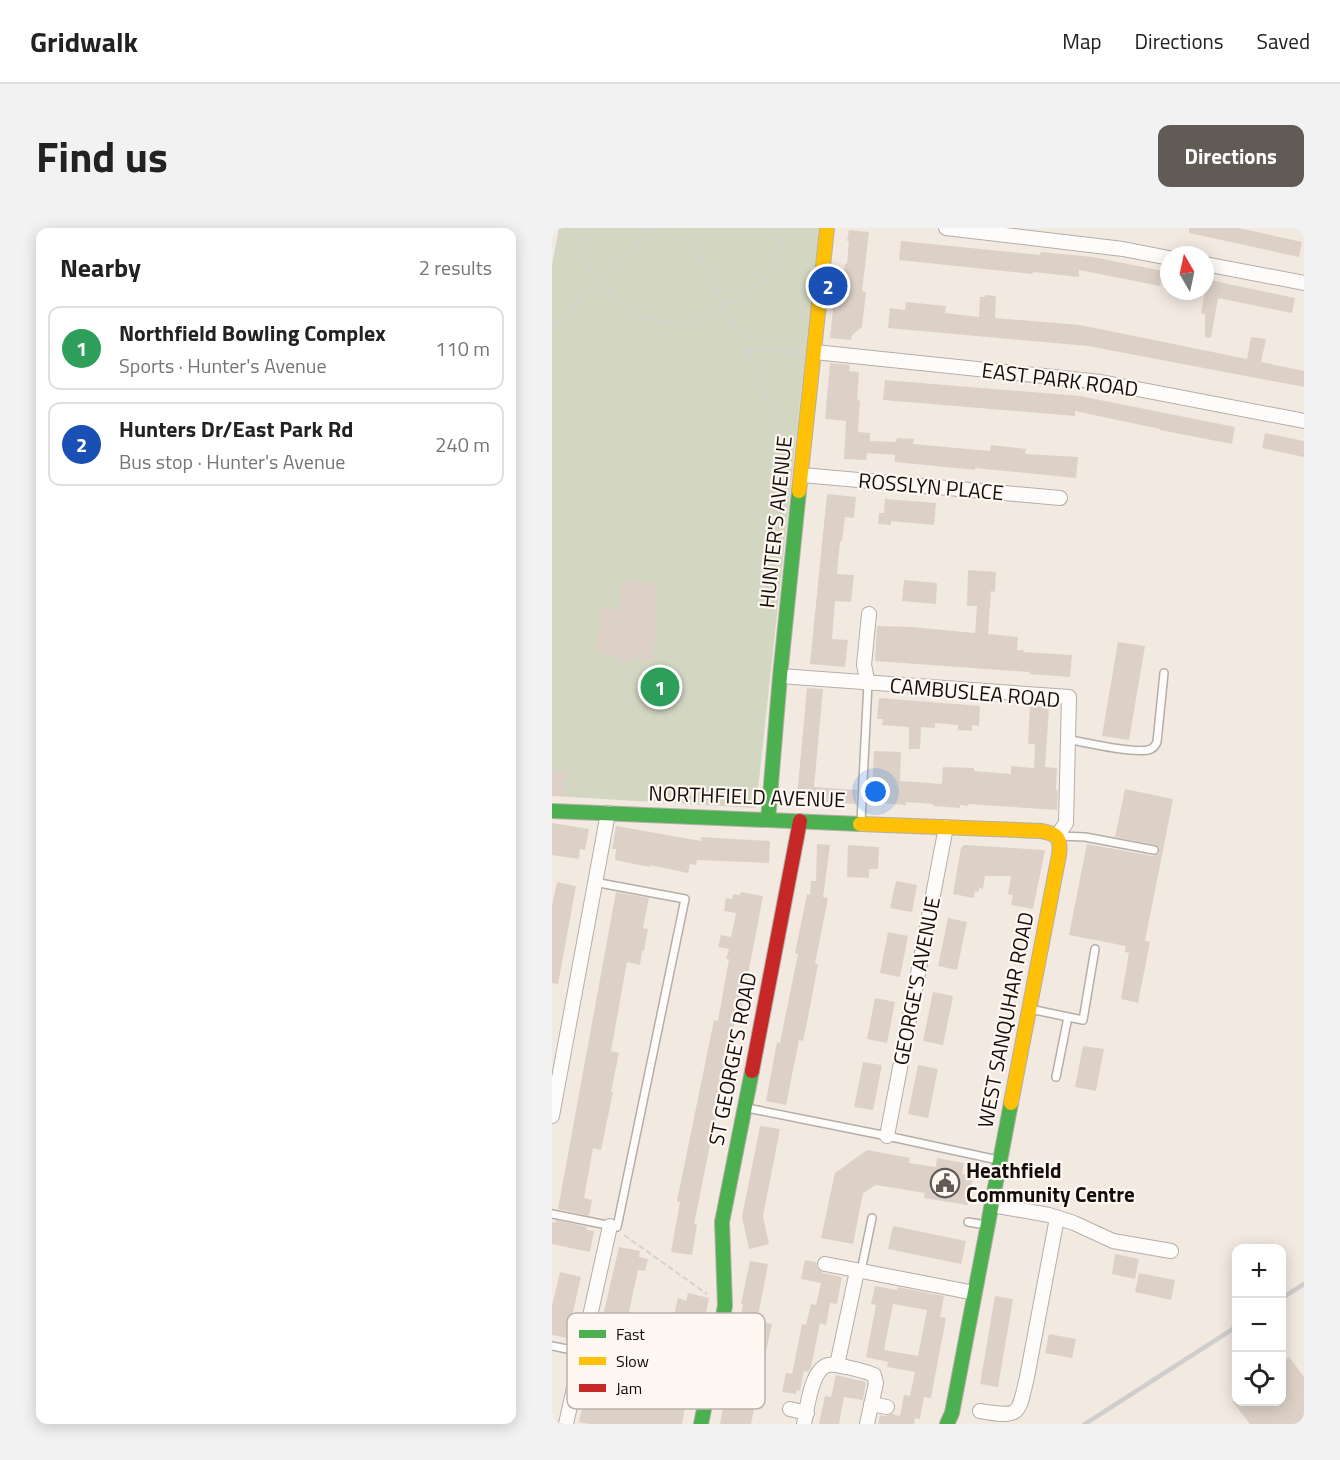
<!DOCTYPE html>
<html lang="en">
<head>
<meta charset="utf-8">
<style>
  :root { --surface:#fff; --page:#f2f2f2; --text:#222; --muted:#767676; --line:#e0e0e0; --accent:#615b55 }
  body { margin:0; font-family:"Titillium Web",sans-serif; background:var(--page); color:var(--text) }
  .controls { position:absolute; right:18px; bottom:18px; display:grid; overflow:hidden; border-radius:12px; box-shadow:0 3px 15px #0003 }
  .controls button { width:54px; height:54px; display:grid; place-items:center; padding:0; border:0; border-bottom:2px solid var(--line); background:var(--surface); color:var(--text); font:30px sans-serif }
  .compass { position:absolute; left:608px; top:18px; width:54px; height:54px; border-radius:50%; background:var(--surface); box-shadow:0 3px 15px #0003; rotate:351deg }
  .you { position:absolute; left:324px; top:564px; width:21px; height:21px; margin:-15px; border:4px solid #fff; border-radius:50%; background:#1a73e8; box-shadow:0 0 0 9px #1a73e833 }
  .badge { display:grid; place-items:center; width:39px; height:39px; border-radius:50%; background:var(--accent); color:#fff; font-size:20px; font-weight:700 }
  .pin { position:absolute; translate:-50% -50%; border:3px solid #fff; box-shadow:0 2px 6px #0006 }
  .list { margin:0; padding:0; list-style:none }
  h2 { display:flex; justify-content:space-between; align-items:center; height:78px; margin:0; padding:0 24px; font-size:26px }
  h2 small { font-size:20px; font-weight:400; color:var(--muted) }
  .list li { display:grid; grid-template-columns:39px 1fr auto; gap:18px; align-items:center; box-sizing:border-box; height:84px; margin:0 12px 12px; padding:0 12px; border:2px solid var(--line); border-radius:12px }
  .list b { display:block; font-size:22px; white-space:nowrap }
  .list p { margin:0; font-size:20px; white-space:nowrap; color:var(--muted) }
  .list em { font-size:20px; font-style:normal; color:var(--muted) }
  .icon { flex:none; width:33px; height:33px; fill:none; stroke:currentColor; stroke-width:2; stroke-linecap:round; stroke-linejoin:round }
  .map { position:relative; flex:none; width:752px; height:1196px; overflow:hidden; border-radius:12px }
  header { display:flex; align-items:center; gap:36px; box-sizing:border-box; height:84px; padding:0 30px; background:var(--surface); border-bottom:2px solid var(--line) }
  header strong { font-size:28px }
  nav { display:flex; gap:33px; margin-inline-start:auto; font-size:21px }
  .intro { display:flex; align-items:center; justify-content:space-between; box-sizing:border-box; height:144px; padding:0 36px }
  h1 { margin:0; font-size:42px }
  .button { padding:15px 27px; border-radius:12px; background:var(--accent); color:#fff; font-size:21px; font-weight:700 }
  main { display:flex; gap:36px; padding:0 36px }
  aside { flex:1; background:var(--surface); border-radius:12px; box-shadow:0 3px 15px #0003 }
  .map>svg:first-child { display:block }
  .green { fill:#d3d7c2 }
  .building { fill:#ddd1c7; fill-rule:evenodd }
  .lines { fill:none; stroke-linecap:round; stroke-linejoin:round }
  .lane-casing { stroke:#b5aea8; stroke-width:10 }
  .street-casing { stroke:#b5aea8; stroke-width:16 }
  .fast-casing { stroke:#b5aea8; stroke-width:16 }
  .slow-casing { stroke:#b5aea8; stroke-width:16 }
  .jam-casing { stroke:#b5aea8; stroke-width:16 }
  .path { stroke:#d4d2d0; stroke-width:2; stroke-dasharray:6 3; stroke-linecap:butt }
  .lane { stroke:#fdfcfa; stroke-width:7 }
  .street { stroke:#fdfcfa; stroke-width:14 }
  .fast { stroke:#4caf50; stroke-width:14 }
  .slow { stroke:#ffc107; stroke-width:14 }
  .jam { stroke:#c62828; stroke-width:14 }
  .rail { stroke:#d0cecc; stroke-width:4.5 }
  .labels { text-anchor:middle; stroke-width:4.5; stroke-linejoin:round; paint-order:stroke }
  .street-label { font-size:21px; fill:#130e09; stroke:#fef7f2 }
  .poi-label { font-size:21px; font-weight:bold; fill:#130e09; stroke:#fef7f2; text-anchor:start }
  .key { fill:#fef7f2; stroke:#b8b1ac; stroke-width:1.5 }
  .key-label { font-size:16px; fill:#130e09 }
</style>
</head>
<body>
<header>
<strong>Gridwalk</strong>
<nav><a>Map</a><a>Directions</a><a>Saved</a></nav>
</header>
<div class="intro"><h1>Find us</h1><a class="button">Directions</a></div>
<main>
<aside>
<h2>Nearby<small>2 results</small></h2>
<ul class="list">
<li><span class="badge" style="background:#2e9e5b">1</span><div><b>Northfield Bowling Complex</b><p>Sports · Hunter's Avenue</p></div><em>110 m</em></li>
<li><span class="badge" style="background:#1a4fb4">2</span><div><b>Hunters Dr/East Park Rd</b><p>Bus stop · Hunter's Avenue</p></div><em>240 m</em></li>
</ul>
</aside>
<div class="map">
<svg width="752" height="1196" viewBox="0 0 752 1196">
  <rect width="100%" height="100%" fill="#f2e9e1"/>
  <path class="green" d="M7,0h260l-63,580 -204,-12v-531z"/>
  <path class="building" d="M637,0h50l63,14 -3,15 -110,-24z
    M297,2l20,2 -7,59 4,1 -4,35 -10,8 -1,5 -21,-2 6,-58 7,1 2,-18 2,1 2,-23h-2z
    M349,13l139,14 1,-3 52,5 70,14 -3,15 -81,-16v7l-46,-5 -1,2 -133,-14z
    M653,51l90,19 -3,15 -74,-15 -7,40 -6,-1v-23l-4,-1 4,-22z
    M433,67l11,1 -1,22 85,7 167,34 4,-22 15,2 -5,23 43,9v16l-216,-41 -200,-18 2,-20 15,2 1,-8 40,4 -1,7 34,4 1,-20h5z
    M278,135l20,2 -1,6 10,1 -2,28 3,1 -2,31 12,1v8l26,1 1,-4 17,1 -1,5 77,7 1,-6 35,4 -1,5 53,3 -2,21 -101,-10v2l-80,-8v-7l-28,-2 -1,7 -22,-1 2,-38 -21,-2z
    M333,152l195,16 155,31 -3,17 -72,-14v-1l-85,-18v5l-192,-16z
    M713,205l39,8v16l-42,-9z
    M275,266l29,3 -2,21 -9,-1 -3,24h-2l-3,33 17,1 -3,27 -16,-1 -3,38 16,1 -3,27 -35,-3z
    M333,271l51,4 -2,22 -43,-4v4l-13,-1 1,-11h5z
    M416,342l28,2 -1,20 -4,-1 -3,43 30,3 -1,13h7l-1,2 49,3 -2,22 -41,-3 1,-2 -155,-11 2,-35 34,1 64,6 2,-27h-10z
    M352,352l33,3 -1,21 -34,-3z
    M70,353l35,3 -3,29h3l-4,48 -23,-2 -1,4 -12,-1 1,-6 -22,-2 4,-46 19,2z
    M566,414l27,4 -16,94 -27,-4z
    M255,460l16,1 -9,98 43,3 -1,14 -33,-2v-2l-26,-3z
    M327,470l101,8 -1,20 -7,-1v6l-14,-1v-5l-23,-2v5l-14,-1 -1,22h-11v-22l-27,-2 1,-6h-6z
    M478,478l19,1 -4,60 12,1 -1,22h2l-1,20 -89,-6v2l-8,-1v3l-27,-2v-2l-27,-2v3l-38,-3v-12l4,1 2,-40 27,1 -1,29 15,1 27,2 1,-17 31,1v3l37,3v-8l23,2 1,-24h-7z
    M0,544h13v24h-13z
    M573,561l48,10 -28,142 5,1 -12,61 -17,-4 8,-46 -4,-1 1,-6 -57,-11 18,-91 66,12 3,-1 3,-3v-4l-3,-3 -41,-8z
    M0,595l37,6 -4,21 -5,-1 -1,10 -27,-4z
    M64,598l85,15v-4l69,4 -1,22 -72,-3 -1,5 -6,-1 -2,9 -38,-8v2l-35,-7 1,-11h-4z
    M265,616l13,1 -7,52 5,1 -13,66 3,1 -10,52 -5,24 -4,-1 -13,65 -20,-4 11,-59 3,1 18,-89 -3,-1 12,-59 3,1 1,-14h5z
    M296,617l31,2 -1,22h-9v9l-22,-1z
    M412,617l81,5 -12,59 -22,-4 2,-10 -5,-1 3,-18h-26l-2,13 -4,-1 -1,4 -3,-1 -1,7 -21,-4 8,-46z
    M344,653l21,4 -5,27 -22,-4z
    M5,654l19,4 -18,98 -6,-1v-77z
    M64,664l33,6 -6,30 5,1 -4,22h-2l-2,14 -13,-3 -16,89 8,2 -8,39h2l-12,58 -8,-2 -9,50 8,2 -3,16 -31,-7z
    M189,664l22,4 -21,110h-4l-44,218 3,1 -5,30 -21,-3 9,-50 -3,-1 37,-181 4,1 11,-62h-3l3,-10 -11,-2 3,-12 10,2 5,-24 -12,-2 2,-13 6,1 1,-5 7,1z
    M396,690l19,4 -10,48 -19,-4z
    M336,704l20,4 -8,41 -20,-4z
    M381,764l20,4 -10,49 -20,-4z
    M323,770l20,4 -8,41 -20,-4z
    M531,818l21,3 -8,42 -21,-4z
    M311,834l19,3 -9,45 -19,-3z
    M366,837l20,4 -10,49 -20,-4z
    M208,898l20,3 -17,87 6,28 -20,5 -7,-32z
    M315,922l43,8 -1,5 27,4 1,-9 27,5 -2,11 11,2 -5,29 -44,-7 1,-5 -49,-8 -13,8 -10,51 -32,-6 14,-65z
    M4,992l31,7v3l7,1 -4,21 -38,-8v-22l3,1z
    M341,998l73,15 -5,23 -73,-15z
    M67,1019l21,4 -1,6 9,2 -3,12 -7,-1 -13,60h2l-4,17 -7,-2 -8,35 -19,-4z
    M563,1026l24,5 -4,20 -23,-5z
    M253,1032l11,2 1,5 6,6 19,4 -5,27 -7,-1 -4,22 -6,-2 -9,44 -3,5 -4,-1 -4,20 -3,-1 -1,4 -14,-2 4,-19 6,1 10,-50 4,1 5,-21 5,1 5,-22 -20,-4z
    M198,1033l18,3 -11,57 15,3 -21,100h-31l4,-21h-1l20,-99h-2z
    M8,1044l21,5 -14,61 -15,-3v-29z
    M587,1045l36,7 -4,20 -36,-8z
    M323,1058l22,4 1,-3 46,9 -4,21 6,1 -15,80 -7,-1 -4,22 -5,-1 -1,6h-36l2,-9 6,1 6,-2 8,2 4,-21 6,1 5,-24 -28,-5 1,-5 -22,-5 10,-52 -5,-1zM341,1076l34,6 -9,46 -34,-6z
    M136,1065l21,5 -20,99 -2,-1 -5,28h-93l-10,-2 5,-22 23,5 2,-8 38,8v-3l9,2 13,-68h-1l3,-14 1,1 6,-25 8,3z
    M443,1068l18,3 -15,88 -18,-3z
    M497,1106l27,5 -4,19 -27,-5z
    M737,1129l15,20v47h-54l-18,-23h49v-38z
    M284,1147l30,7 -3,18 -19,-3 -5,27h-20l6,-28 6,1z"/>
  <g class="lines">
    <g class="lane-casing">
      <path id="lane" d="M515,511c15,3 72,16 84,10 4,-2 4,-3 6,-7l7,-69
        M309,593l7,-138
        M507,608l26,1 69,13
        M478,781l38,8 -12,60
        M516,789l15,3 12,-71
        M195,880l140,28 111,24
        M0,986l65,13 68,-328 -91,-17
        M416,994l18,3
        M309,1043l11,-53
        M0,1118l30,6"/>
    </g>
    <g class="street-casing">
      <path id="street" d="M394,0l177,21 46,9
        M653,36l99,19
        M263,124l286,30 203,39
        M250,247l258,23
        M228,448l289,21 -3,126 -9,13
        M316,455l-4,-18 5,-51
        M0,888l56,-303
        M335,908l59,-309
        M440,977l57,10 25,8 39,18 58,10
        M273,1036l150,29
        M285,1137l20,-94
        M319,1176l16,3
        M238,1181l17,4
        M428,1183c41,7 38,4 47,-34l30,-159
        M14,1196l44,-198
        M252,1196c3,-15 7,-55 24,-59 6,-1 12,1 18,2 10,2 19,4 28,8l2,8 -9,41"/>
    </g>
    <g class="fast-casing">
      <path id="fast" d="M0,583l308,13
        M216,592l12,-144 19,-185
        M149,1196l24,-118 -3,-84 30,-151
        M395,1196l5,-11 59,-310"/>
    </g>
    <g class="slow-casing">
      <path id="slow" d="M247,263l28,-263
        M308,596l181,7c17,3 20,7 18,24l-48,248"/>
    </g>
    <g class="jam-casing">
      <path id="jam" d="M200,843l48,-250"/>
    </g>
    <path class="path" d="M28,0l7,32 11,21 20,21 24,14 26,7 26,1 50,-29 23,-18 15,-29 2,-20
      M132,0l63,123 37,90h4
      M0,100l101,-100
      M195,123l51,1
      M72,1007l83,59"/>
    <use href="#lane" class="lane"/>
    <use href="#street" class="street"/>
    <use href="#fast" class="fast"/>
    <use href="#slow" class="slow"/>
    <use href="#jam" class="jam"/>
    <path class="rail" d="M730,1070l22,-14
      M533,1196l151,-97"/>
  </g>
  <defs>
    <g id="civic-ring" transform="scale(1.5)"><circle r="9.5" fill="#fef7f2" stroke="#615b55" stroke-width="1.5"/><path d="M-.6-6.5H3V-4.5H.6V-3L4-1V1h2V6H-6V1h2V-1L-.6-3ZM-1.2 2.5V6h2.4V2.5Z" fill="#615b55"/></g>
  </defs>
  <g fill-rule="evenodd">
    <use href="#civic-ring" x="393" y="955"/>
  </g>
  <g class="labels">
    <g class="street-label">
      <text transform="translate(508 152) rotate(7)" y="7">EAST PARK ROAD</text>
      <text transform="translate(379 259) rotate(5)" y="7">ROSSLYN PLACE</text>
      <text transform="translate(224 294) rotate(-84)" y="7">HUNTER'S AVENUE</text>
      <text transform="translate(423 465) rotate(5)" y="7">CAMBUSLEA ROAD</text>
      <text transform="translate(195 569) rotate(2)" y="7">NORTHFIELD AVENUE</text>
      <text transform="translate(365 753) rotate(-79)" y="7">GEORGE'S AVENUE</text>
      <text transform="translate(454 792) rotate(-79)" y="7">WEST SANQUHAR ROAD</text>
      <text transform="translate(181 831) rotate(-79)" y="7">ST GEORGE'S ROAD</text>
    </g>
    <g class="poi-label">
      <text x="414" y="950">Heathfield<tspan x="414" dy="24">Community Centre</tspan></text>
    </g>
  </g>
  <rect x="15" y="1085" width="198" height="96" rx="9" class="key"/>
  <rect x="27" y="1102" width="27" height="8" fill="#4caf50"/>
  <rect x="27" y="1129" width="27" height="8" fill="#ffc107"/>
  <rect x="27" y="1156" width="27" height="8" fill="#c62828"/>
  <g class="key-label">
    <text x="64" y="1112">Fast</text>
    <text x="64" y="1139">Slow</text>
    <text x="64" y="1166">Jam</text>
  </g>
</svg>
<div class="controls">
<button>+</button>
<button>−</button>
<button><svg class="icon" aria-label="locate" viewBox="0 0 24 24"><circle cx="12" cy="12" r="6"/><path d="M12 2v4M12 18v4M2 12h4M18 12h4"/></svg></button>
</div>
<svg class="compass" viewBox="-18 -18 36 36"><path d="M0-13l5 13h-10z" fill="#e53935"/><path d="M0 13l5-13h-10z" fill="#767676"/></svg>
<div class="you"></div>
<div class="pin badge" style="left:108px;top:459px;background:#2e9e5b">1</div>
<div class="pin badge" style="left:276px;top:58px;background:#1a4fb4">2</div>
</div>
</main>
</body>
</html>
